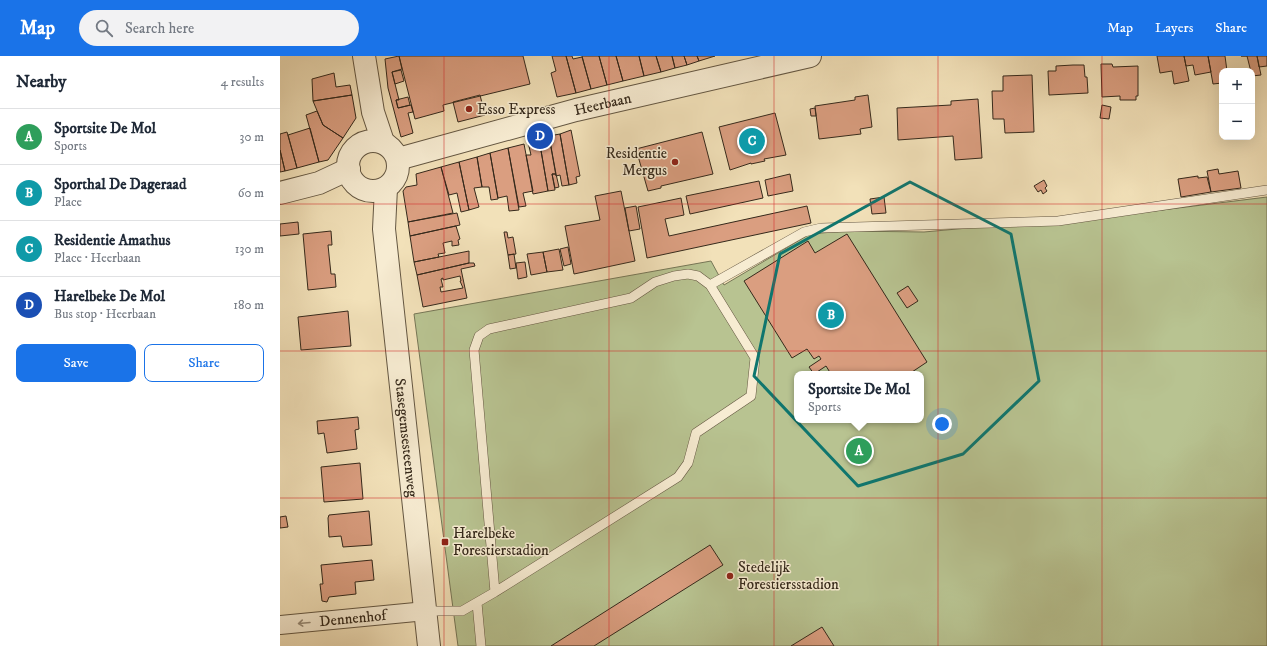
<!DOCTYPE html>
<html lang="en">
<head>
<meta charset="utf-8">
<style>
  :root { --surface:#fff; --page:#f2f2f3; --text:#1f2937; --muted:#747a83; --line:#e0e1e3; --accent:#1a73e8 }
  body { margin:0; font-family:"IM FELL DW Pica",serif; background:var(--page); color:var(--text) }
  .controls { position:absolute; right:12px; top:12px; display:grid; overflow:hidden; border-radius:8px; box-shadow:0 4px 16px #0002 }
  .controls button { width:36px; height:36px; display:grid; place-items:center; padding:0; border:0; border-bottom:1px solid var(--line); background:var(--surface); color:var(--text); font:20px sans-serif }
  .you { position:absolute; left:662px; top:368px; width:14px; height:14px; margin:-10px; border:3px solid #fff; border-radius:50%; background:#1a73e8; box-shadow:0 0 0 6px #1a73e833 }
  .badge { display:grid; place-items:center; width:26px; height:26px; border-radius:50%; background:var(--accent); color:#fff; font-size:13px; font-weight:700 }
  .pin { position:absolute; translate:-50% -50%; border:2px solid #fff; box-shadow:0 1px 4px #0006 }
  .popup { position:absolute; left:514px; top:315px; width:130px; height:52px; box-sizing:border-box; display:grid; place-content:center; border-radius:8px; background:var(--surface); filter:drop-shadow(0 1px 3px #0005); font-size:13px; white-space:nowrap; color:var(--muted) }
  .popup b { font-size:15px; color:var(--text) }
  .popup::after { content:''; position:absolute; left:50%; top:100%; margin-left:-8px; border:8px solid transparent; border-top-color:var(--surface) }
  .list { margin:0; padding:0; list-style:none }
  h2 { display:flex; justify-content:space-between; align-items:center; height:52px; margin:0; padding:0 16px; font-size:17px }
  h2 small { font-size:13px; font-weight:400; color:var(--muted) }
  .list li { display:grid; grid-template-columns:26px 1fr auto; gap:12px; align-items:center; box-sizing:border-box; height:56px; padding:0 16px; border-top:1px solid var(--line) }
  .list b { display:block; font-size:15px; white-space:nowrap }
  .list p { margin:0; font-size:13px; white-space:nowrap; color:var(--muted) }
  .list em { font-size:13px; font-style:normal; color:var(--muted) }
  .actions { display:flex; gap:8px; padding:12px 16px }
  .actions a { flex:1; padding:9px 0; border:1px solid var(--accent); border-radius:8px; text-align:center; font-size:14px; color:var(--accent) }
  .actions .main { background:var(--accent); color:#fff }
  .icon { flex:none; width:22px; height:22px; fill:none; stroke:currentColor; stroke-width:2; stroke-linecap:round; stroke-linejoin:round }
  .map { position:relative; flex:none; width:987px; height:590px; overflow:hidden }
  header { display:flex; align-items:center; gap:24px; box-sizing:border-box; height:56px; padding:0 20px; background:var(--accent); color:#fff }
  header strong { font-size:19px }
  nav { display:flex; gap:22px; margin-inline-start:auto; font-size:14px }
  .search { width:280px; height:36px; background:var(--page); display:flex; align-items:center; gap:10px; box-sizing:border-box; padding:0 14px; border-radius:22px; color:var(--muted); font-size:15px }
  main { display:flex }
  aside { flex:1; background:var(--surface) }
  .map>svg:first-child { display:block }
  .green { fill:#b8c391; stroke:#767656; fill-rule:evenodd }
  .building { fill:#da9e80; stroke:#35291b; fill-rule:evenodd }
  .lines { fill:none; stroke-linecap:round; stroke-linejoin:round }
  .service-casing { stroke:#645742; stroke-width:10 }
  .minor-casing { stroke:#645742; stroke-width:20 }
  .tertiary-casing { stroke:#645742; stroke-width:24 }
  .service { stroke:#f7ecd2; stroke-width:9 }
  .minor { stroke:#f7ecd2; stroke-width:18 }
  .tertiary { stroke:#f7ecd2; stroke-width:22 }
  .oneway { stroke:#968a76 }
  .marked { fill:none; stroke:#0f766e; stroke-width:3; stroke-linejoin:round }
  .grid { fill:none; stroke:#d62828; stroke-width:1; stroke-opacity:0.55 }
  .poi-dot { fill:#8f2418; stroke:#f7ecd2; stroke-width:1.5 }
  .labels { text-anchor:middle; stroke-width:3; stroke-linejoin:round; paint-order:stroke }
  .street-label { font-size:15px; fill:#35291b; stroke:#f7ecd2 }
  .poi-label { font-size:15px; fill:#35291b; stroke:#f7ecd2; text-anchor:start }
</style>
</head>
<body>
<header>
<strong>Map</strong>
<div class="search"><svg class="icon" aria-label="search" viewBox="0 0 24 24"><circle cx="10" cy="10" r="6"/><path d="M15 15l6 6"/></svg>Search here</div>
<nav><a>Map</a><a>Layers</a><a>Share</a></nav>
</header>
<main>
<aside>
<h2>Nearby<small>4 results</small></h2>
<ul class="list">
<li><span class="badge" style="background:#2e9e5b">A</span><div><b>Sportsite De Mol</b><p>Sports</p></div><em>30 m</em></li>
<li><span class="badge" style="background:#0f9aa8">B</span><div><b>Sporthal De Dageraad</b><p>Place</p></div><em>60 m</em></li>
<li><span class="badge" style="background:#0f9aa8">C</span><div><b>Residentie Amathus</b><p>Place · Heerbaan</p></div><em>130 m</em></li>
<li><span class="badge" style="background:#1a4fb4">D</span><div><b>Harelbeke De Mol</b><p>Bus stop · Heerbaan</p></div><em>180 m</em></li>
</ul>
<div class="actions"><a class="main">Save</a><a>Share</a></div>
</aside>
<div class="map">
<svg width="987" height="590" viewBox="0 0 987 590">
  <rect width="100%" height="100%" fill="#f2e1b9"/>
  <filter id="stains"><feTurbulence type="fractalNoise" baseFrequency=".005" numOctaves="4"/><feColorMatrix values="0 0 0 0 .2 0 0 0 0 .09 0 0 0 0 .02 0 0 0 .5 -.17"/></filter>
  <radialGradient id="worn" r=".72"><stop offset=".6" stop-color="#630" stop-opacity="0"/><stop offset="1" stop-color="#630" stop-opacity=".3"/></radialGradient>
  <path class="green" d="M987,141v449h-809l-44,-332 297,-53 13,24 86,-51 35,-3 79,1 222,-20zM517,318h124v46h-124z"/>
  <path class="building" d="M119,0h124l7,28 -87,21 1,6 -29,8z
    M119,0l3,13 -10,3 7,28h-3l2,8 13,-3 2,7 -5,1 5,20 -12,4 -13,-49 -3,-29z
    M272,0h14l10,37 -19,4 -6,-24 5,-2z
    M286,0h6l1,3 9,-2 9,32 -15,4z
    M302,0h17l8,29 -16,4z
    M319,0h17l7,25 -16,4z
    M336,0h23l5,20 -21,5z
    M359,0h17l5,16 -17,4z
    M376,0h16l3,12 -14,4z
    M392,0h12l3,9 -12,3z
    M404,0h13l2,5 -12,4z
    M417,0h18l-16,5z
    M877,0h27l5,25 -15,3 -2,-13 -12,2z
    M904,0h24l3,16 -16,3 -2,-10 -7,1z
    M928,0h17l2,15h-5v12l-9,1z
    M961,0h16l4,19 -9,1 -5,-20z
    M977,0h10v10l-8,1z
    M821,8h11l1,3 25,-1v30h-2v4h-16v-4l-18,1z
    M793,9h11l1,12h2l1,16 -39,2 -1,-24h8v-5z
    M121,14l3,11 -9,3 -3,-12z
    M54,17l2,14 14,-2 2,10 -39,6 -1,-22z
    M752,19l2,57 -29,1 -1,-14h-11l-1,-28h11v-15z
    M72,39l4,23 -13,20 -20,-13 -10,-24z
    M200,39l5,20 -27,7 -5,-20z
    M588,39l4,32 -12,2 1,5 -42,5 -4,-33 40,-6v-3z
    M128,41l2,8 -12,3 -2,-8z
    M698,43l4,59 -27,2 -2,-24 -55,4 -1,-32 54,-3v-4z
    M822,49l9,2 -2,12 -9,-1z
    M535,52l1,8h-5l-1,-7z
    M37,55l6,14 20,13 -15,22 -9,2 -13,-47z
    M495,57l11,42 -22,4 1,2 -14,3v-1l-21,7 -11,-43z
    M30,72l9,34 -22,6 -9,-33z
    M291,74l9,46 -4,1 1,6 -8,2 -9,-51z
    M7,76l10,36 -12,3 -5,-21v-16z
    M422,76l11,42 -52,12v2l-13,3 -12,-42z
    M280,78l9,51 -7,1 -2,-11 -4,1 -7,-40z
    M269,80l7,38h-4l3,16 -7,1 -9,-52z
    M259,83l9,52 -15,3 -7,-39h5l-3,-13z
    M244,88l9,47 -10,2 3,13 -7,1 -11,-59z
    M228,92l11,62 -10,1 -2,-15 -9,2 -8,-45z
    M0,94l5,21 -5,1z
    M210,97l8,46 -7,1 -2,-13h-7l-5,-30z
    M197,101l5,30 -8,1 5,19 -10,3 -10,-48z
    M179,106l10,48 -8,2 -4,-19 -8,2 -8,-28z
    M161,111l12,46 -45,9 -5,-31 3,-4 11,-2 -1,-11z
    M938,113l1,5 19,-3 3,17 -30,4 -4,-21z
    M272,118h4l3,13 -4,1z
    M510,118l3,17 -25,5 -3,-16z
    M918,120v2l9,-1 4,15 -30,5 -3,-18z
    M764,124l3,6 -2,2 2,3 -4,3 -2,-4 -3,2 -4,-6z
    M479,125l4,17 -73,16 -4,-18z
    M341,135l14,70 -61,13 -9,-48 35,-6 -5,-24z
    M604,141l2,16 -14,1 -2,-15z
    M401,142l3,17 -19,4 4,17 138,-30 4,17 -164,35 -9,-51z
    M356,150l4,23 -11,2 -4,-23z
    M177,157l3,12 -50,11 -2,-14z
    M18,166l1,12 -19,2v-12z
    M176,170l4,13 -2,1 1,5 -7,1v-5l-9,2 2,10 -7,1 1,3 -25,5 -4,-26z
    M51,175l1,14h-4l3,29h4l1,13 -28,3 -5,-56z
    M224,176h3l1,6 5,-1 3,17 -8,1z
    M567,178l80,128 -18,12h-78l-5,-8 -12,8 -5,-7 12,-8 -2,-3 -5,3 -7,-10 -15,9 -48,-77 64,-40 7,12z
    M288,191l3,17 -7,2 -4,-17z
    M279,193l4,21 -16,2 -4,-20z
    M189,195v12l-52,12 -3,-13z
    M263,196l4,20 -16,3 -4,-21z
    M234,198l2,14 -6,1 -2,-14z
    M245,206l2,15 -9,2 -2,-16z
    M189,207h5l1,3 -14,3 6,29 -44,9 -6,-32zM180,220l1,5h-1l3,7 -22,4 -1,-5h3l-2,-8 2,-1v2z
    M628,230l10,15 -11,7 -10,-15z
    M68,255l3,35 -50,4 -3,-33z
    M78,361l1,12 -4,1 2,19 -30,4 -3,-20 -6,1 -1,-13z
    M80,407l3,36 -39,3 -3,-35z
    M89,455l3,34 -29,2 -2,-11 -12,1 -1,-19 1,-3z
    M6,460l2,11 -8,1v-11z
    M430,489l13,20 -129,81h-43z
    M92,504l2,20 -19,2 1,12 -27,3 -2,5 -5,-1 -2,-17h3l-2,-19z
    M542,571l12,19h-43z"/>
  <g class="lines">
    <g class="service-casing">
      <path id="service" d="M430,229l94,-53 17,-4 237,-7 209,-31
        M197,547l4,43
        M146,555h36l33,-19 183,-115 10,-14 8,-30 55,-37 4,-38 -45,-73 -12,-9 -10,-2 -14,2 -19,6 -24,16 -142,31 -10,7 -5,14 21,242"/>
    </g>
    <g class="minor-casing">
      <g id="minor">
        <path id="s1" d="M0,569l146,-14"/>
      </g>
    </g>
    <g class="tertiary-casing">
      <g id="tertiary">
        <path d="M84,0l9,56 10,30"/>
        <circle cx="93" cy="110" r="25"/>
        <path id="s2" d="M118,103l178,-49 234,-54"/>
        <path id="s3" d="M106,132l-2,41 45,417"/>
        <path d="M0,137l39,-10 30,-14"/>
      </g>
    </g>
    <use href="#service" class="service"/>
    <use href="#minor" class="minor"/>
    <use href="#tertiary" class="tertiary"/>
  </g>
  <defs><path id="oneway-shaft" d="M-6 0H5M1.5-3L5.5 0L1.5 3" fill="none" stroke-width="1.6" stroke-linecap="round" stroke-linejoin="round"/></defs>
  <use class="oneway" href="#oneway-shaft" transform="translate(24 567) rotate(175)"/>
  <path class="marked" d="M630,126l101,52 28,147 -76,73 -105,32 -104,-110 26,-122z"/>
  <path class="grid" d="M164,0v590M329,0v590M494,0v590M658,0v590M822,0v590M0,148h987M0,295h987M0,442h987"/>
  <g class="poi-dot">
    <circle cx="189" cy="53" r="4"/>
    <circle cx="395" cy="106" r="4"/>
    <rect x="161" y="482" width="8" height="8" rx="2"/>
    <circle cx="450" cy="520" r="4"/>
  </g>
  <g class="labels">
    <g class="street-label">
      <text dy="5" stroke="none"><textPath href="#s2" startOffset="212">Heerbaan</textPath></text>
      <text dy="5" stroke="none"><textPath href="#s3" startOffset="251">Stasegemsesteenweg</textPath></text>
      <text dy="5" stroke="none"><textPath href="#s1" startOffset="73">Dennenhof</textPath></text>
    </g>
    <g class="poi-label">
      <text x="197" y="58">Esso Express</text>
      <text x="387" y="102" text-anchor="end">Residentie<tspan x="387" dy="17">Mergus</tspan></text>
      <text x="173" y="482">Harelbeke<tspan x="173" dy="17">Forestierstadion</tspan></text>
      <text x="458" y="516">Stedelijk<tspan x="458" dy="17">Forestiersstadion</tspan></text>
    </g>
  </g>
  <rect width="100%" height="100%" filter="url(#stains)"/>
  <rect width="100%" height="100%" fill="url(#worn)"/>
</svg>
<div class="controls">
<button>+</button>
<button>−</button>
</div>
<div class="you"></div>
<div class="pin badge" style="left:579px;top:395px;background:#2e9e5b">A</div>
<div class="popup"><b>Sportsite De Mol</b>Sports</div>
<div class="pin badge" style="left:551px;top:259px;background:#0f9aa8">B</div>
<div class="pin badge" style="left:472px;top:85px;background:#0f9aa8">C</div>
<div class="pin badge" style="left:260px;top:80px;background:#1a4fb4">D</div>
</div>
</main>
</body>
</html>
